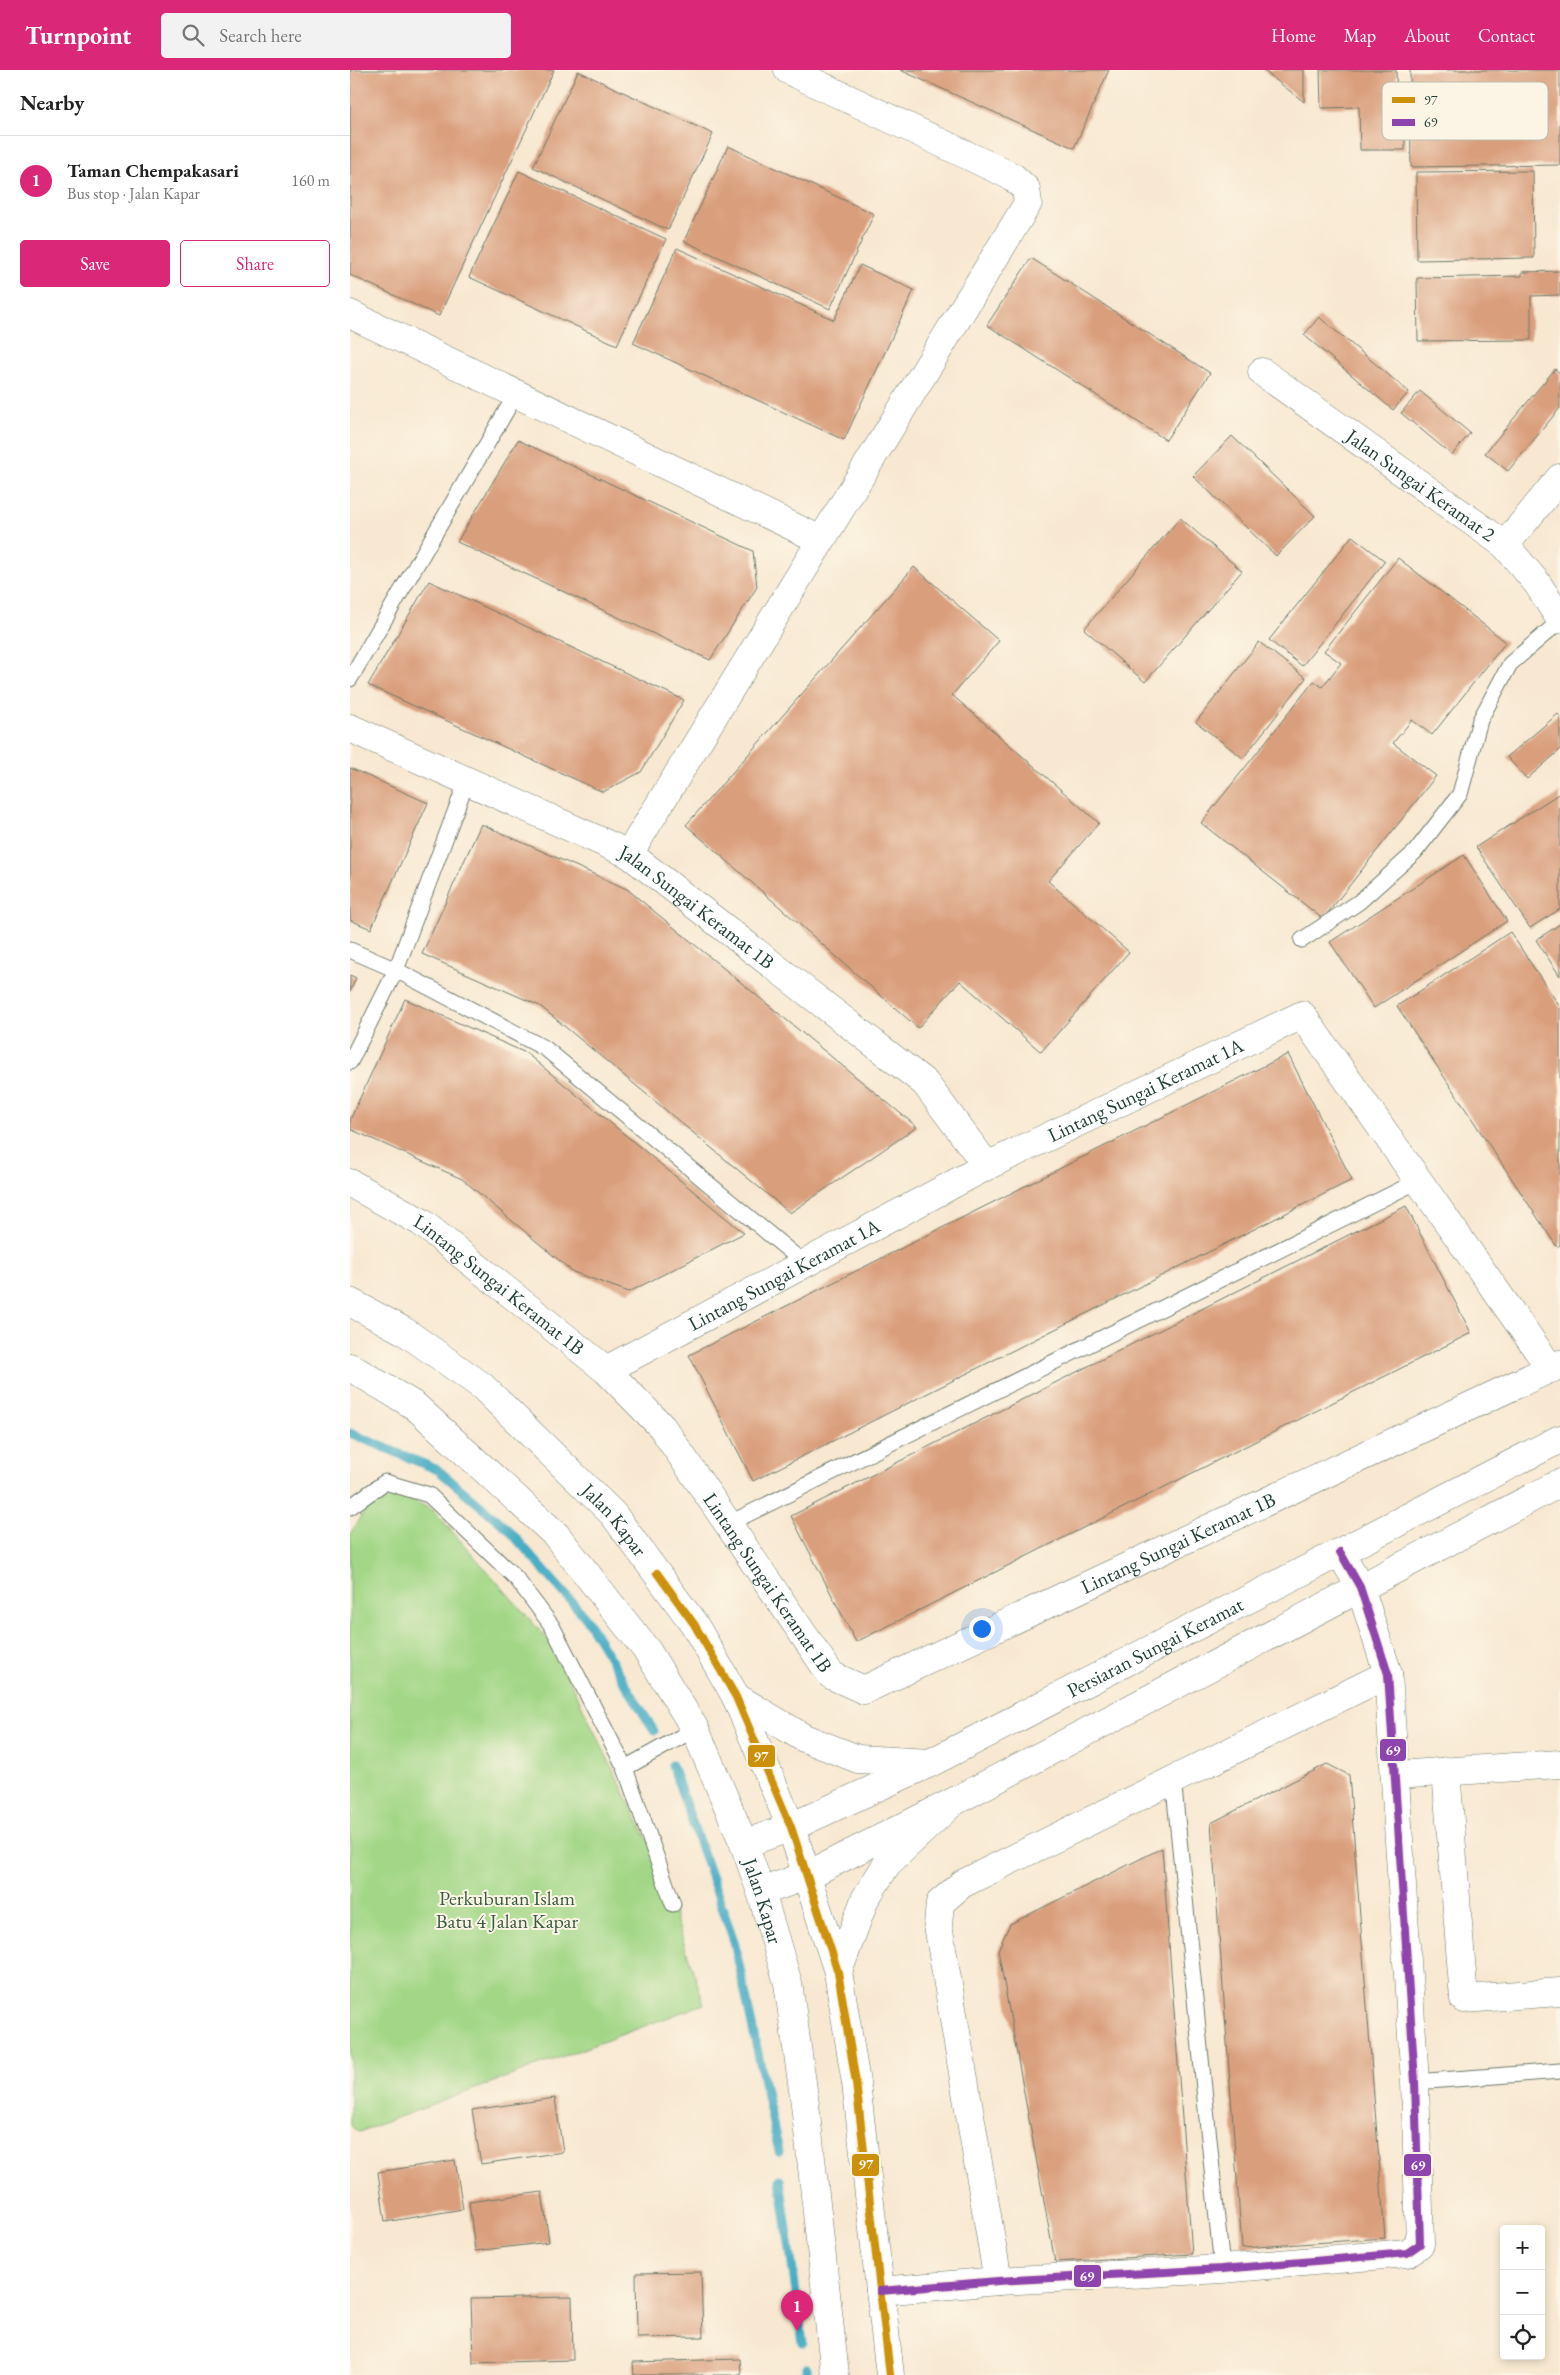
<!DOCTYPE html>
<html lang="en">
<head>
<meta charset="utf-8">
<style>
  :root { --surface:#fff; --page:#f2f2f2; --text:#222; --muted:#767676; --line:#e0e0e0; --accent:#db2777 }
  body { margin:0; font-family:"EB Garamond",serif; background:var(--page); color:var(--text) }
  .controls { position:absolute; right:15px; bottom:15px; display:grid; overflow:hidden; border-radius:5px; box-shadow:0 2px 8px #0003 }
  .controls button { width:45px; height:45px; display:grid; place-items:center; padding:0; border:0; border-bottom:1px solid var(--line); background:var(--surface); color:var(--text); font:25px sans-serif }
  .you { position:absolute; left:631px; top:1558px; width:18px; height:18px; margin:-12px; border:4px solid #fff; border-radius:50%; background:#1a73e8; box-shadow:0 0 0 8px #1a73e833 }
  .badge { display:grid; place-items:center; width:32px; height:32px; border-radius:50%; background:var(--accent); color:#fff; font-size:16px; font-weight:700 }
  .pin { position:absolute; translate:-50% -41px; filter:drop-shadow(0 1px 2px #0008) }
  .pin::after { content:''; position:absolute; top:26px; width:18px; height:15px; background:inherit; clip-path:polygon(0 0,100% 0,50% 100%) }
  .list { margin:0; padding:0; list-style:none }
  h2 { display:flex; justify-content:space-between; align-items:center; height:65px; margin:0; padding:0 20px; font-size:21px }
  h2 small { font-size:16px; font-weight:400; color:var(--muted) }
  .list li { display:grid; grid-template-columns:32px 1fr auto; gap:15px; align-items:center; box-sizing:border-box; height:90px; padding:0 20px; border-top:1px solid var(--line) }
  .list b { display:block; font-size:19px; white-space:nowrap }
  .list p { margin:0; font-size:16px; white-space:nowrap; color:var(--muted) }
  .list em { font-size:16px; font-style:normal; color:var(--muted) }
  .actions { display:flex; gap:10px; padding:15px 20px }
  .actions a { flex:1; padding:11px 0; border:1px solid var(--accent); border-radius:5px; text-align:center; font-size:18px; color:var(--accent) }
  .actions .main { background:var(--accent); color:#fff }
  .icon { flex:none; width:28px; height:28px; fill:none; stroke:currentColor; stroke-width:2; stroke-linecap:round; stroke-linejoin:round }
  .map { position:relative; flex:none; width:1210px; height:2305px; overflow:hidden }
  header { display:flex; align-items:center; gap:30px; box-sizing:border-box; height:70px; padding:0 25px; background:var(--accent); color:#fff }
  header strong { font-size:24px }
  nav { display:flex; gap:28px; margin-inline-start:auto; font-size:18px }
  .search { width:350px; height:45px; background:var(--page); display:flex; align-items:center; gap:12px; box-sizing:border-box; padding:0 18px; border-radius:5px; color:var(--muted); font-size:19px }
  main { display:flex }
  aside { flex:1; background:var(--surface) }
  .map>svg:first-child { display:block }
  .green { fill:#a3d787; stroke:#618a5e }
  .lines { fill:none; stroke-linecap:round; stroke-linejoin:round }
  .stream { stroke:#45acc4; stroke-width:9 }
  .building { fill:#d99e7b }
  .service-casing { stroke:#6b796b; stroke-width:17 }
  .minor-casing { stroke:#6b796b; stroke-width:29 }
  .trunk-casing { stroke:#6b796b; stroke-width:29 }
  .service { stroke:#fff; stroke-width:15 }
  .minor { stroke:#fff; stroke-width:28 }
  .trunk { stroke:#fff; stroke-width:28 }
  .bus-1-casing { stroke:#fcf5e5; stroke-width:11 }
  .bus-2-casing { stroke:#fcf5e5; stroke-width:11 }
  .bus-1 { stroke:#cc910a; stroke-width:8 }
  .bus-2 { stroke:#8e44ad; stroke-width:8 }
  .labels { text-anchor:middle; stroke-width:4; stroke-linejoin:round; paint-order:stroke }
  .street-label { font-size:20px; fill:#1f3d34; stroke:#fcf5e5 }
  .park-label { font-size:20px; fill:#395c45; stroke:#fcf5e5 }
  .key { fill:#fcf5e5; stroke:#babeb0; stroke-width:1 }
  .key-label { font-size:14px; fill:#1f3d34 }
  .line-badge { stroke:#fcf5e5; stroke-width:2 }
  .badge-label { font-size:14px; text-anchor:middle; font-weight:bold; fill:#fff }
</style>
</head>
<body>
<header>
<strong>Turnpoint</strong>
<div class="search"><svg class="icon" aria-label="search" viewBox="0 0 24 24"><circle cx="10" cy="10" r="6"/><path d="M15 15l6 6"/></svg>Search here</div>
<nav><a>Home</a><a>Map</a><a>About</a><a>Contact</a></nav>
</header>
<main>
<aside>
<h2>Nearby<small></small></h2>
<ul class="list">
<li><span class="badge">1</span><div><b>Taman Chempakasari</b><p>Bus stop · Jalan Kapar</p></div><em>160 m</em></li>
</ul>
<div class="actions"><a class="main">Save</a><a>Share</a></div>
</aside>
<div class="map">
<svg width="1210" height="2305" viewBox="0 0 1210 2305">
  <rect width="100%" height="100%" fill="#fcf5e5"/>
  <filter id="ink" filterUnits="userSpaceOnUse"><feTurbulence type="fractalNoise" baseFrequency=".02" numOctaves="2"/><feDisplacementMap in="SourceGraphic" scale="10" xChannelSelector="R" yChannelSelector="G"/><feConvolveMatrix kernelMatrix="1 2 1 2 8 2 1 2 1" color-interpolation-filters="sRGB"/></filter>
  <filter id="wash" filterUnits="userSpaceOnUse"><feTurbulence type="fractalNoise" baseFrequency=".0096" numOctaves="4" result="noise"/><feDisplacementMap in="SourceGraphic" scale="20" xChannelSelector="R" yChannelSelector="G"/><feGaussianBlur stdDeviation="1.12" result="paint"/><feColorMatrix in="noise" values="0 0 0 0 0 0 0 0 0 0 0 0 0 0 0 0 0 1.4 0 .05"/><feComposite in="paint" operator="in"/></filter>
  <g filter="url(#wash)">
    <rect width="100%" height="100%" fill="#f8e8d1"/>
    <path class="green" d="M45,1421l39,20 117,132 104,212 49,149 -345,128 -9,-6v-592l21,-32z"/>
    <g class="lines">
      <path class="stream" d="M0,1363l88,37 69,58 78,89 69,114
        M322,1695l62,176 45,211
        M430,2109l23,164
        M457,2298v7"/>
    </g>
    <g id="blocks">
      <path class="building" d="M0,0h204l-115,246 -89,-41z
        M550,0h209l-35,78z
        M913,0h41v32z
        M970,0h76l1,37h8v43h-45l-1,-43 -38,1z
        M1060,0h150v95l-149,2z
        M228,1l135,63 -45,96 -135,-63z
        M378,76l146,68 -44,95 -146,-68z
        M169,101l147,68 -49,106 -148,-68z
        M1183,101l1,87 -117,2 -1,-88z
        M327,178l157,72 26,-55 54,25 -70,150 -211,-97z
        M681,188l179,115 -44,67 -179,-115z
        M1210,201v24l-29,1v44l-113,1 -1,-63 105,-2v-4z
        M969,247l90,75 -16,18 -89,-75z
        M1205,299l5,4v35l-52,63 -23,-18z
        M1070,321l50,42 -18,22 -51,-42z
        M882,366l83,80 -39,40 -83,-80z
        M168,370l235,111 4,36 -47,73 -253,-118z
        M830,448l62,53 -97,111 -61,-53z
        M1002,466l33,25 -83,105 -33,-26z
        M1048,488l108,84 -74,93 -20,-15 -19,23 43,33 -113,143 -122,-96 113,-142 8,6 19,-24 -17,-12z
        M564,497l85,74 -47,54 147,128 -51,58 81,71 -88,100 -81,-71 -42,47 -232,-203z
        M79,511l255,119 -43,72 -38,20 -235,-107z
        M909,572l47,36 -63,80 -47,-36z
        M1208,644l2,2v34l-33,29 -20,-22z
        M0,698l78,35 -57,126 -21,-9z
        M1210,723v116l-30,19 -54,-81z
        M131,754l146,65 290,238 -127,86 -250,-207 -118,-52z
        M1114,785l43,66 -133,87 -44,-66z
        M1210,854v52l-24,-36z
        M1160,862l50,75v238l-3,2 -160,-241z
        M0,905l6,3 -6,14z
        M55,929l121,54 218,180 -115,59 -56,-20 -111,-93 -112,-50v-9z
        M938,984l64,126 -599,301 -64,-126z
        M1056,1136l65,127 -615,309 -65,-126z
        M977,1694l22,11 36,463 -143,10 -31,-425z
        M812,1778l30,406 -137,8 -57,-312 12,-26z
        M205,2028l8,54 -82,12 -9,-54z
        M105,2090l8,49 -78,13 -7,-50z
        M192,2122l7,50 -74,9 -6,-49z
        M351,2202l2,65 -66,1 -1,-65z
        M222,2227l1,63 -100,3 -2,-64z
        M390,2289l1,16h-107l-1,-13z"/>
    </g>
  </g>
  <g filter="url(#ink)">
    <use href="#blocks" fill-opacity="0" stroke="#6b796b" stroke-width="1"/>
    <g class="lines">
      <g class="service-casing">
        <path id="service" d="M0,609l166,-285
          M952,870l57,-38 56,-50 45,-58 20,-74 30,-56 50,-43
          M0,880l46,20 150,79 258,214
          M0,992l46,-92 71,-190
          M0,1437l35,-25 44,13 87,83 36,48 73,142 48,136
          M378,1454l690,-343
          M275,1698l70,-39
          M823,1708l49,491
          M1065,2012l145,-11"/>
      </g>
      <g class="minor-casing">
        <g id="minor">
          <path d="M0,244l471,226"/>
          <path id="s1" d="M912,302l243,173 32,38 23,36"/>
          <path d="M1155,475l55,-67"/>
          <path id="s2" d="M0,658l279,126 296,229 62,83"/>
          <path d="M279,784l399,-651 -2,-14 -13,-12 -225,-107"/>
          <path id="s3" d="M0,1113l71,39 185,148 56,57 169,248 33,15 696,-326"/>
          <path id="s4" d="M256,1300l381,-204 315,-151 249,354"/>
          <path d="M1096,1701l18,228 96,-7"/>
          <path d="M1046,1705l164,-11"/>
          <path id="s5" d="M394,1774l47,-17 139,-64 630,-324"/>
          <path d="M411,1822l47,-17 145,-73 607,-319"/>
          <path d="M648,2211l-60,-356 2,-22 22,-19 426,-210"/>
          <path d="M530,2221l118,-10 224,-12 185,-16 13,-9 -5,-162 -27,-408 -28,-87 -20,-35"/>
        </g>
      </g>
      <g class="trunk-casing">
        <g id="trunk">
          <path id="s6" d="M0,1232l54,29 78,55 131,128 81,110 42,73 55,130 47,145 18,111 34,292"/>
          <path id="s7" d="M0,1297l65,39 141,129 92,117 47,77 49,115 17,48 27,91 17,121 30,271"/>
          <path d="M386,1627l68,41 54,21 72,4"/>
          <path d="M488,1902l27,-73 22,-35 66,-62"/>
        </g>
      </g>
      <use href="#service" class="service"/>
      <use href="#minor" class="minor"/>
      <use href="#trunk" class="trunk"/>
      <g class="bus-1-casing">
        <path id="bus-1" d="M307,1503l37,51 42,73 55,130 47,145 18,111 34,292"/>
      </g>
      <g class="bus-2-casing">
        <path id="bus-2" d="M530,2221l118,-10 224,-12 185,-16 13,-9 -5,-162 -27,-408 -28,-87 -20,-35"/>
      </g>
      <use href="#bus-1" class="bus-1"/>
      <use href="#bus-2" class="bus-2"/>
    </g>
  </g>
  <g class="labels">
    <g class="street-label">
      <text dy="7" stroke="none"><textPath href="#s1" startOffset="195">Jalan Sungai Keramat 2</textPath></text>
      <text dy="7" stroke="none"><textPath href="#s2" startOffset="392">Jalan Sungai Keramat 1B</textPath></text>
      <text dy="7" stroke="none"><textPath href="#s4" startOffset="608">Lintang Sungai Keramat 1A</textPath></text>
      <text dy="7" stroke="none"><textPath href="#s4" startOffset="202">Lintang Sungai Keramat 1A</textPath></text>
      <text dy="7" stroke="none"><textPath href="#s3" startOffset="181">Lintang Sungai Keramat 1B</textPath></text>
      <text dy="7" stroke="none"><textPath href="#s6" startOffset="345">Jalan Kapar</textPath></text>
      <text dy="7" stroke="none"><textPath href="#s3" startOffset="1081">Lintang Sungai Keramat 1B</textPath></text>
      <text dy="7" stroke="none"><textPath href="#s3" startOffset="586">Lintang Sungai Keramat 1B</textPath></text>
      <text dy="7" stroke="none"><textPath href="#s5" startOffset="456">Persiaran Sungai Keramat</textPath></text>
      <text dy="7" stroke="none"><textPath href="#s7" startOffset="691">Jalan Kapar</textPath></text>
    </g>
    <g class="park-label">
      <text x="157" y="1835">Perkuburan Islam<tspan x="157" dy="23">Batu 4 Jalan Kapar</tspan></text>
    </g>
  </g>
  <rect x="1032" y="12" width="166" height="58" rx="8" class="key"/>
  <rect x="1042" y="27" width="23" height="6" fill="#cc910a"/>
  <rect x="1042" y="49" width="23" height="7" fill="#8e44ad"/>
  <g class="key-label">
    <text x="1074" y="35">97</text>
    <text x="1074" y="57">69</text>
  </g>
  <g class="line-badge">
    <rect x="1029" y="1668" width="28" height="24" rx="5" fill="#8e44ad"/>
    <rect x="397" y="1674" width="29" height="24" rx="5" fill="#cc910a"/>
    <rect x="501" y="2083" width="29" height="24" rx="5" fill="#cc910a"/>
    <rect x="1053" y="2083" width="29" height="24" rx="5" fill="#8e44ad"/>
    <rect x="723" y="2194" width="29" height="24" rx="5" fill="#8e44ad"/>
  </g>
  <g class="badge-label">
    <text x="1043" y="1685">69</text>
    <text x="411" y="1691">97</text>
    <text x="516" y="2099">97</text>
    <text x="1068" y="2100">69</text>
    <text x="737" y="2211">69</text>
  </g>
</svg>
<div class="controls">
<button>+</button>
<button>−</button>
<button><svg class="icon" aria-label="locate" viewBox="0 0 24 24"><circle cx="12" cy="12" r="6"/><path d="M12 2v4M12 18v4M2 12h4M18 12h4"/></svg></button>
</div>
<div class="you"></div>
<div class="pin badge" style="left:447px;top:2261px">1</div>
</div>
</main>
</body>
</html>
